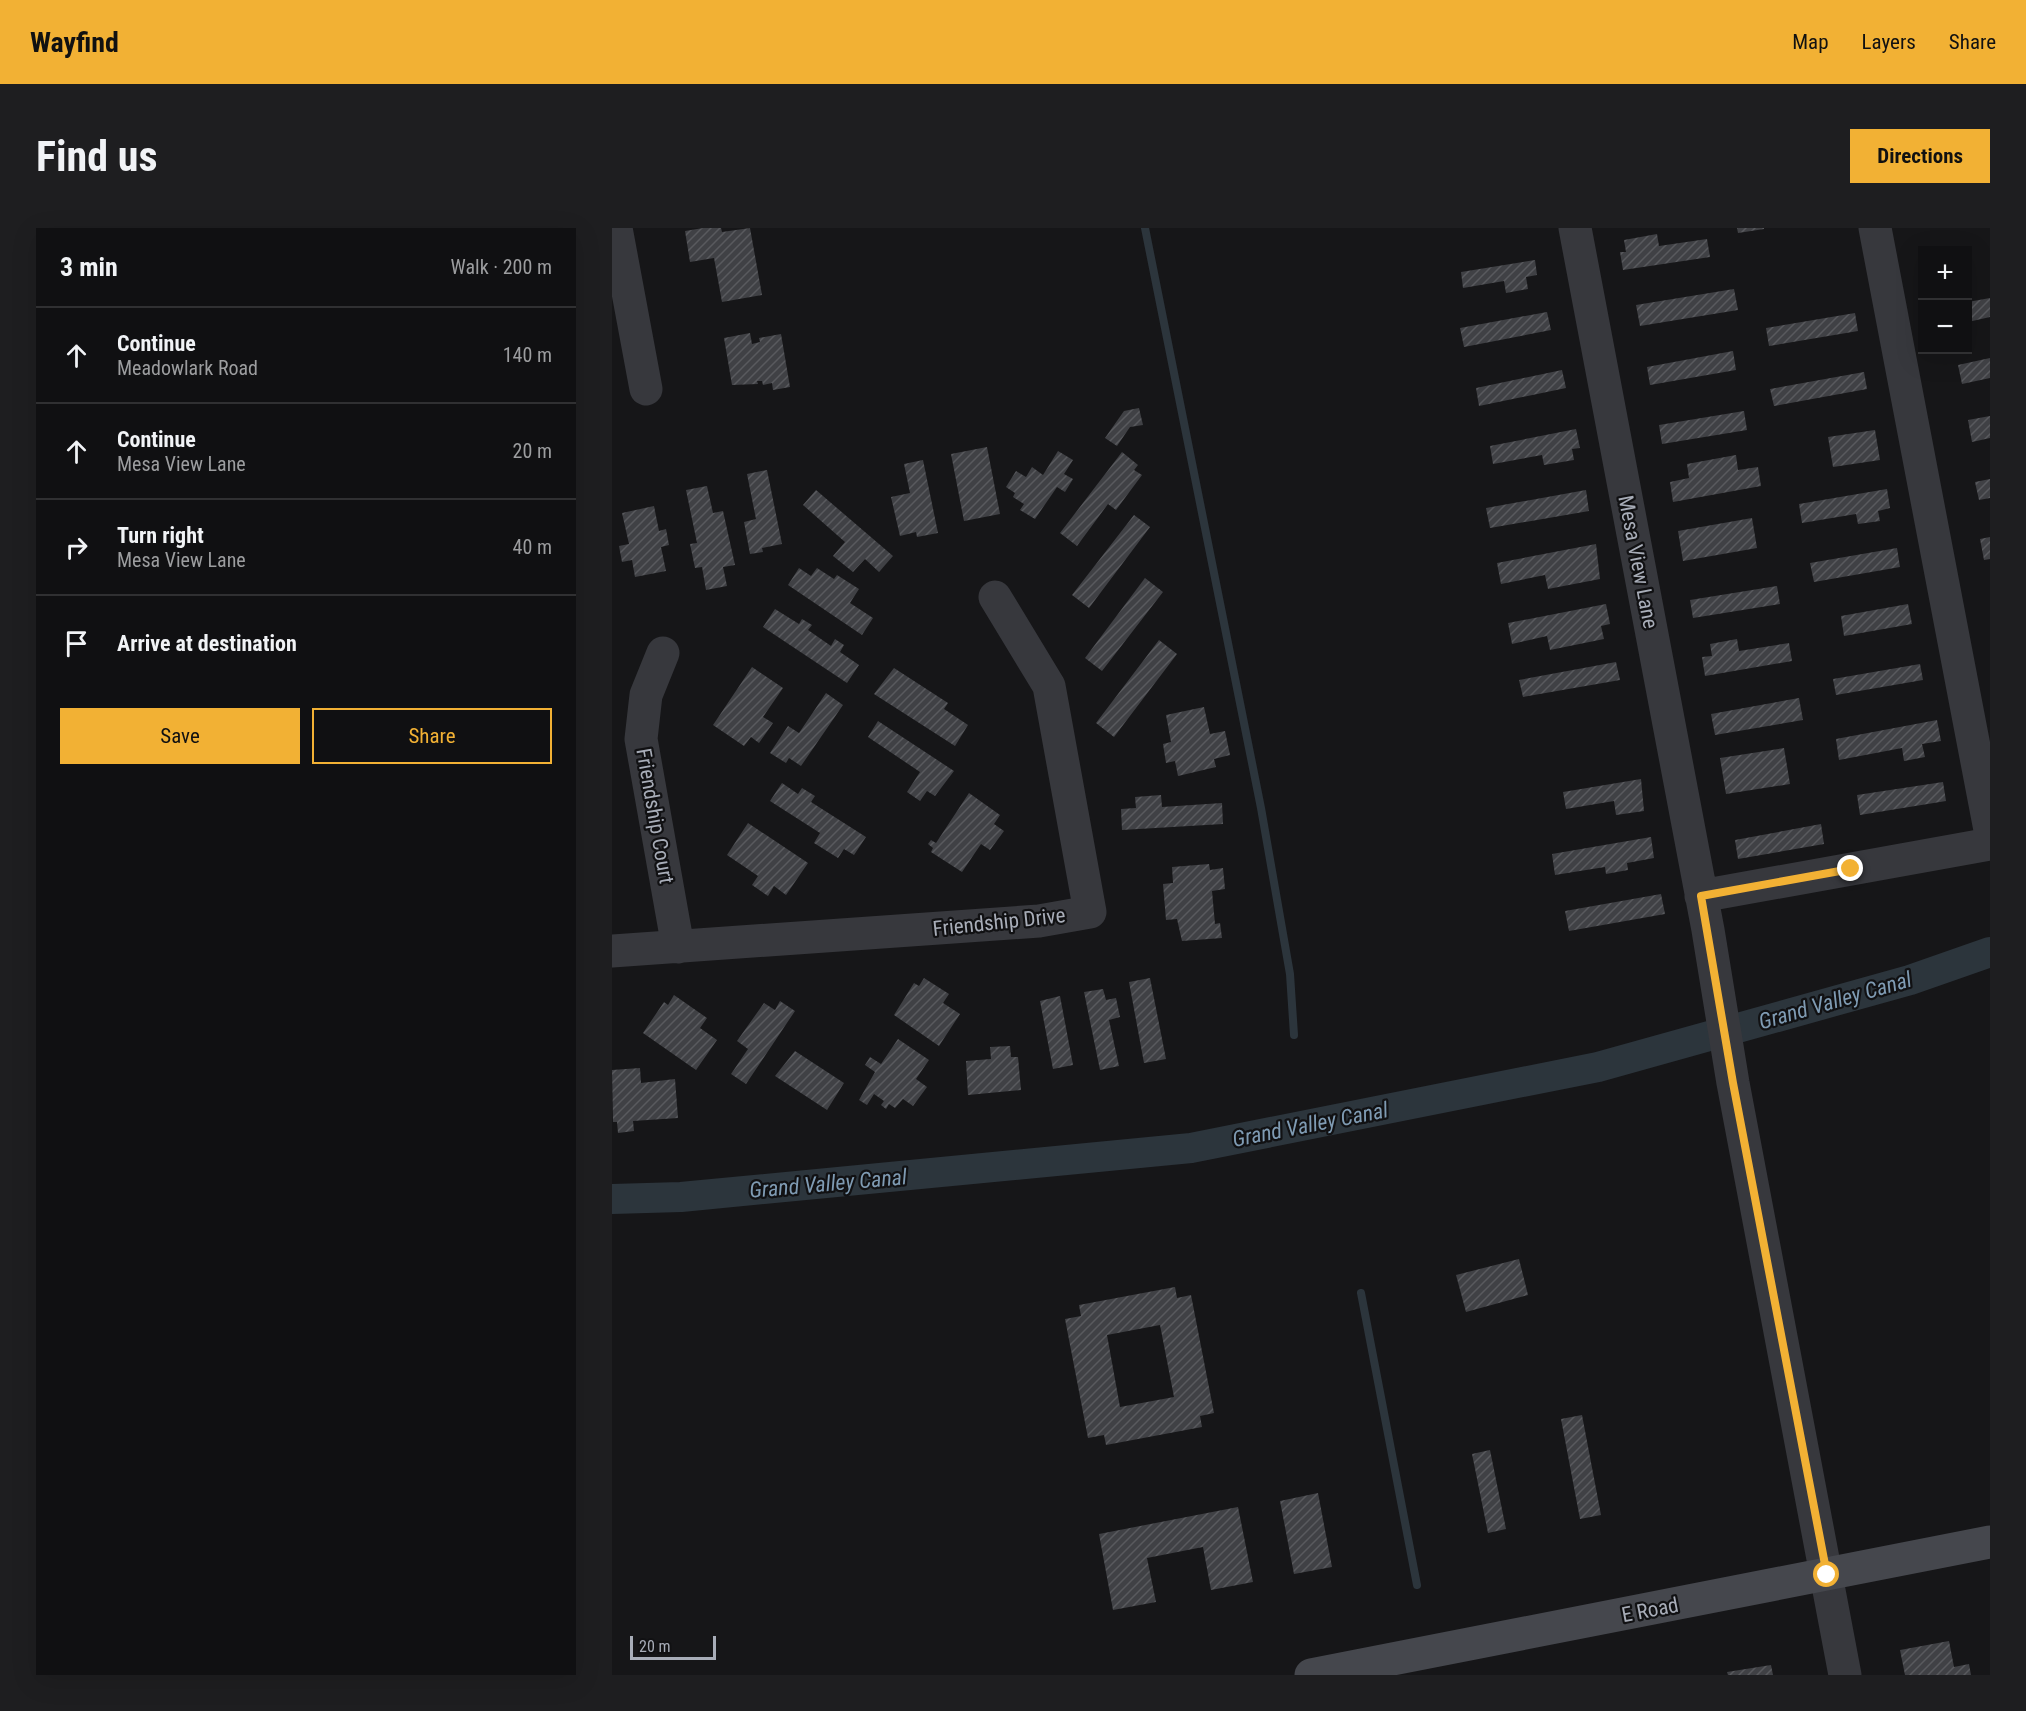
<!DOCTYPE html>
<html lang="en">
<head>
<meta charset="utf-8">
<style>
  :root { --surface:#101012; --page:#1e1e20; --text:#f1f3f6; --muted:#9c9d9f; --line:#303032; --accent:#f2b134 }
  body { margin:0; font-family:"Roboto Condensed",sans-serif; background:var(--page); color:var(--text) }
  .controls { position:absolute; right:18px; top:18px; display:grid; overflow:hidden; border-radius:0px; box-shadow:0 6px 24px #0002 }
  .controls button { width:54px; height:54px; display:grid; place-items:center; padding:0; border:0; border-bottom:2px solid var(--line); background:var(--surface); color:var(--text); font:30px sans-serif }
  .scale { position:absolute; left:18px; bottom:15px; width:86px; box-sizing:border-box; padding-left:6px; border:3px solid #a8adb8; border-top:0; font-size:16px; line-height:21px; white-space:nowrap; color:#a8adb8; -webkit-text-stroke:4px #111113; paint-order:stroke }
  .stop { position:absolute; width:18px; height:18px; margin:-14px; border:4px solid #f2b134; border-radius:50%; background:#fff }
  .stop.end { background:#f2b134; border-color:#fff; box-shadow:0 2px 6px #0008 }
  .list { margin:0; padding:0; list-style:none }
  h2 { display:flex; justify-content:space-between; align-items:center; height:78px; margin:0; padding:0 24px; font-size:26px }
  h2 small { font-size:20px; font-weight:400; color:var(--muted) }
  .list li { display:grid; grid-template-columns:39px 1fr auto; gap:18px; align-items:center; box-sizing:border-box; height:96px; padding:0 24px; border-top:2px solid var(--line) }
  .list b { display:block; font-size:22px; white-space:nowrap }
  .list p { margin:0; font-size:20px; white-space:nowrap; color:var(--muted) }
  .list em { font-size:20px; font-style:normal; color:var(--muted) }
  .actions { display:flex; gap:12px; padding:18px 24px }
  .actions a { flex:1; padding:14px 0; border:2px solid var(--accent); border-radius:0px; text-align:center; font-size:21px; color:var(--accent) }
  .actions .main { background:var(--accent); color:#111 }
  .icon { flex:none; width:33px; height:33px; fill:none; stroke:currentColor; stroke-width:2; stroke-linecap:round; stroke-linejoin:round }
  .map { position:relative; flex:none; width:1378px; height:1447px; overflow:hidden; border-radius:0px }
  header { display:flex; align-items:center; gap:36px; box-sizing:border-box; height:84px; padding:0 30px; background:var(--accent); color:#111 }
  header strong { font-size:28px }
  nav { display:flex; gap:33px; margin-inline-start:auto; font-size:21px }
  .intro { display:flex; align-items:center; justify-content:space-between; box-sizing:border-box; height:144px; padding:0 36px }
  h1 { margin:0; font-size:42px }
  .button { padding:15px 27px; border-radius:0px; background:var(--accent); color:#111; font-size:21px; font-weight:700 }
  main { display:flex; gap:36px; padding:0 36px }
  aside { flex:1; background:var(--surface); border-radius:0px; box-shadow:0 6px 24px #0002 }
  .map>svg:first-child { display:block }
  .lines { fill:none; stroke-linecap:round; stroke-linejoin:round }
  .stream { stroke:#2c353c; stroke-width:8 }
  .canal { stroke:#2c353c; stroke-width:30 }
  .building { fill:url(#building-hatch); fill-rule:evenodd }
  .street { stroke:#37383d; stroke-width:33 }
  .secondary { stroke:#45474d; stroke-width:33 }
  .route { stroke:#f2b134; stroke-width:8 }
  .labels { text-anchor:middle; stroke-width:4.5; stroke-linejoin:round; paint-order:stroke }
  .street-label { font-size:21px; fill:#a8adb8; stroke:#111113 }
  .water-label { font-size:22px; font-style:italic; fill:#7f9bb3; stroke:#111113 }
</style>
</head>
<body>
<header>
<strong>Wayfind</strong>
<nav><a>Map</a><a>Layers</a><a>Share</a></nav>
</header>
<div class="intro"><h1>Find us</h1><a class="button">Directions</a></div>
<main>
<aside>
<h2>3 min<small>Walk · 200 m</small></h2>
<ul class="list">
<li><svg class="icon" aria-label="ahead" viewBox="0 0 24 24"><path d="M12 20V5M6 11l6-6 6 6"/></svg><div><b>Continue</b><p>Meadowlark Road</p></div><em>140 m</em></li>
<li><svg class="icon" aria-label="ahead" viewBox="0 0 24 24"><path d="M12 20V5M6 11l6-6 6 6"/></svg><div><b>Continue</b><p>Mesa View Lane</p></div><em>20 m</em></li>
<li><svg class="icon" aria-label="right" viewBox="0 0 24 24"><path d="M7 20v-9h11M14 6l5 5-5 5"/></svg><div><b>Turn right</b><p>Mesa View Lane</p></div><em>40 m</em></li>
<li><svg class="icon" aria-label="arrive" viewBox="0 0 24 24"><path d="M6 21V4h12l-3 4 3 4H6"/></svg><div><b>Arrive at destination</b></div></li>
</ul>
<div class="actions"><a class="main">Save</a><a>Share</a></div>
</aside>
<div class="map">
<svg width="1378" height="1447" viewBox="0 0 1378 1447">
  <defs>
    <pattern id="building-hatch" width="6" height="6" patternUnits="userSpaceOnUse" patternTransform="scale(1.5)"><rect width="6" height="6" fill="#404145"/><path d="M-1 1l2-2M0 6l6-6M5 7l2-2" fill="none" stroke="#595a5e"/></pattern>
  </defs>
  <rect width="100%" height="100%" fill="#161618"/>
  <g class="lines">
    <path class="stream" d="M533,0l116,580 29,166 4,61
      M749,1065l56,292"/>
    <path class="canal" d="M0,971l69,-2 510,-49 407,-81 312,-87 80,-28"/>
  </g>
  <path class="building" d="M91,0h18l1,4 28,-4 12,67 -40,7 -8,-44 -24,4 -5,-31z
    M1125,0h27v1l-26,4z
    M1045,6l2,12 48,-7 3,18 -87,13 -3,-18h6l-2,-12z
    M923,32l2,15 -11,2 2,12 -22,4 -2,-12 -41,7 -2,-16z
    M1122,61l4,21 -98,16 -4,-21z
    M1378,70v19l-22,5v-20z
    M935,84l4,18 -87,17 -4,-19z
    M1243,85l3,18 -89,15 -3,-18z
    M138,105l2,11 8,-2 -1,-4 22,-4 9,53 -17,3 -1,-7 -9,2 -1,-4h-5l1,3 -26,1 -8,-47z
    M1121,123l3,19 -86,15 -3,-18z
    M1378,130v20l-28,6 -4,-19z
    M950,142l4,18 -87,18 -3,-18z
    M1252,144l3,17 -93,17 -4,-17z
    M527,180l4,17 -13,2 -13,19 -12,-8 19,-27z
    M1132,183l3,19 -85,14 -3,-19z
    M1378,188v22l-18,4 -4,-22z
    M964,201l4,19 -8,1 2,11 -30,5 -2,-10 -49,9 -3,-18z
    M1263,202l5,30 -47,7 -5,-30z
    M375,219l13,67 -36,7 -13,-67z
    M446,223l15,9 -9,14 9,5 -8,13 -8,-5 -22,32 -15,-9 4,-6 -11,-7 2,-4 -9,-6 10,-16 10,6 6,-10 11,8z
    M510,224l16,13 -4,5 8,5 -26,35 -8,-6 -31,42 -17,-13z
    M1124,227l2,15 20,-3 3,19 -88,16 -3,-20 19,-4 -2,-14z
    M311,232l15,73 -21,4 -1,-5 -16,4 -9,-39 19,-4 -6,-29z
    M155,242l15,74 -20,4 1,4 -13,2 -6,-32 12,-3 -9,-45z
    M1378,251v19l-11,2 -4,-18z
    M95,258l6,27 10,-2 12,54 -12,2 4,19 -21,4 -4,-23 -7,1 -5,-24 7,-1 -11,-53z
    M1275,261l3,19 -12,3 2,10 -22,3 -2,-10 -54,9 -3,-19z
    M204,262l77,66 -14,16 -14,-13 -12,13 -20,-16 12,-14 -42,-37z
    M974,262l3,21 -99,17 -4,-20z
    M42,278l5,25 7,-2 3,16 -8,2 5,24 -31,6 -3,-17 -10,2 -3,-16 10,-2 -7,-31z
    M522,287l16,12 -61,81 -17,-13z
    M1140,290l5,30 -74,13 -5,-30z
    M1378,309v22l-6,1 -4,-21z
    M984,316l4,35 -52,10 -3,-14 -44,9 -4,-21z
    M1285,320l3,19 -86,15 -4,-19z
    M187,340l12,8 6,-8 17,11 3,-4 22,14 -9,14 23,15 -11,17 -74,-50z
    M533,350l18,14 -61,79 -17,-13z
    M1165,358l3,18 -87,14 -3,-18z
    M994,376l4,20 -9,2 3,13 -54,11 -3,-14 -35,8 -4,-21z
    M1296,376l4,20 -68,12 -3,-20z
    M163,381l24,15 3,-5 10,6 -4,5 23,16 4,-7 9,6 -4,7 19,13 -12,18 -84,-56z
    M1125,411l2,12 50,-8 3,18 -87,15 -3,-19 10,-1 -2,-12z
    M547,412l18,14 -63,83 -18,-14z
    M1004,434l4,18 -97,17 -4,-17z
    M1308,436l3,16 -87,15 -3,-16z
    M140,439l31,21 -20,29 10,6 -14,20 -8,-6 -7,9 -31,-21z
    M282,440l54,35 -4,6 24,16 -13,21 -81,-52z
    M214,465l17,12 -42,61 -12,-8 -3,5 -16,-10 18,-27 11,7z
    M1187,470l4,22 -88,15 -4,-21z
    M592,479l6,27 15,-3 5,24 -16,4 2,8 -38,9 -3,-15 -9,2 -3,-19 8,-2 -5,-27z
    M1325,492l4,21 -19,3 3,13 -21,4 -2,-13 -63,12 -3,-21z
    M266,493l76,50 -19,25 -8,-5 -7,10 -13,-9 13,-20 -52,-35z
    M1172,520l6,36 -64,10 -6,-36z
    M1029,551l3,32 -28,4 -2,-14 -48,8 -3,-17z
    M1331,554l3,19 -86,14 -3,-20z
    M170,555l16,11 4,-6 13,8 -4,6 55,35 -12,18 -10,-6 -6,9 -24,-15 6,-10 -50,-32z
    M357,565l31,22 -6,9 10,7 -14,19 -9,-6 -19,28 -31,-20 2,-4 -5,-4 3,-4 5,3z
    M549,567l1,12 60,-4 1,21 -101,6 -1,-21 15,-1 -1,-11z
    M136,595l60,40 -22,32 -12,-9 -6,10 -16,-11 6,-9 -31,-21z
    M1209,596l3,20 -86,15 -3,-19z
    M1039,609l3,21 -27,5 1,7 -22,4 -1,-7 -50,8 -3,-21z
    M597,636l1,6 13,-2 2,21 -13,2 3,33 5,-1 2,15 -40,3 -5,-22 -11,1 -3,-36 10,-1 -1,-16z
    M1049,666l4,20 -96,17 -4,-20z
    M312,750l25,16 -6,9 17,11 -21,32 -45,-31 20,-32 5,3z
    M538,750l16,81 -22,4 -15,-81z
    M491,761l3,11 10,-2 4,19 -11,3 10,46 -19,4 -16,-78z
    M62,767l33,23 -7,10 17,12 -21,30 -53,-37 21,-31 4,3z
    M448,768l13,69 -20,4 -13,-68z
    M168,773l15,10 -49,73 -15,-10 17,-25 -11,-8 27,-38 11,7z
    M286,811l31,21 -13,19 11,8 -14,19 -10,-7 -8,9 -6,-4 -3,5 -5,-4 3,-4 -10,-7 -7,11 -8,-5 16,-28 -10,-7 5,-8 11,7z
    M398,818l1,11h7l3,33 -53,5 -2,-34 25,-2 -1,-12z
    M183,823l49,32 -17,27 -52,-34z
    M28,840l1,15 34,-4 3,39 -45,3 1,10 -16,2 -1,-11h-4l-1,-52z
    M907,1031l9,36 -62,17 -10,-37z
    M563,1059l2,11 14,-3 23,118 -14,3 2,11 -96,18 -2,-10 -16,3 -23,-119 16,-3 -2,-11zM548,1097l14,72 -54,10 -13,-72z
    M970,1187l19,100 -21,4 -19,-100z
    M878,1222l16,79 -18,4 -16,-79z
    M706,1265l14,74 -38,7 -14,-73z
    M626,1279l15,75 -42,8 -8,-43 -56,11 9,44 -43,8 -14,-76z
    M1337,1413l5,26 15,-3 2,11h-66l-5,-25z
    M1159,1437l2,10h-45l-1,-3z"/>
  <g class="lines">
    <path class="street" d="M4,0l30,161
      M963,0l133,702 25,153 112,592
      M1263,0l115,602
      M51,425l-17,42 -5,44 37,208
      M1089,668l289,-52
      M0,723l427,-30 51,-9 -41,-226 -54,-89"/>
    <path class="secondary" d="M699,1447l679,-133"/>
  </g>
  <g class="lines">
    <path class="route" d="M1215,1347l-94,-492 -32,-187 150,-27"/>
  </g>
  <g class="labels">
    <g class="street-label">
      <text transform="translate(1026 334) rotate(79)" y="7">Mesa View Lane</text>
      <text transform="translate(43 588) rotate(80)" y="7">Friendship Court</text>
      <text transform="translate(387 694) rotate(-6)" y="7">Friendship Drive</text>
      <text transform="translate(1038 1382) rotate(-11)" y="7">E Road</text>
    </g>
    <g class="water-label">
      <text transform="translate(1223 772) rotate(-16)" y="8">Grand Valley Canal</text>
      <text transform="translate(698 896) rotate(-11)" y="8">Grand Valley Canal</text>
      <text transform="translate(216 955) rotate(-5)" y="8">Grand Valley Canal</text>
    </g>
  </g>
</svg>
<div class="controls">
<button>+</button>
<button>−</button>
</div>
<div class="scale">20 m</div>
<div class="stop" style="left:1215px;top:1347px"></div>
<div class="stop end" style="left:1239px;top:641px"></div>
</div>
</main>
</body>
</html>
